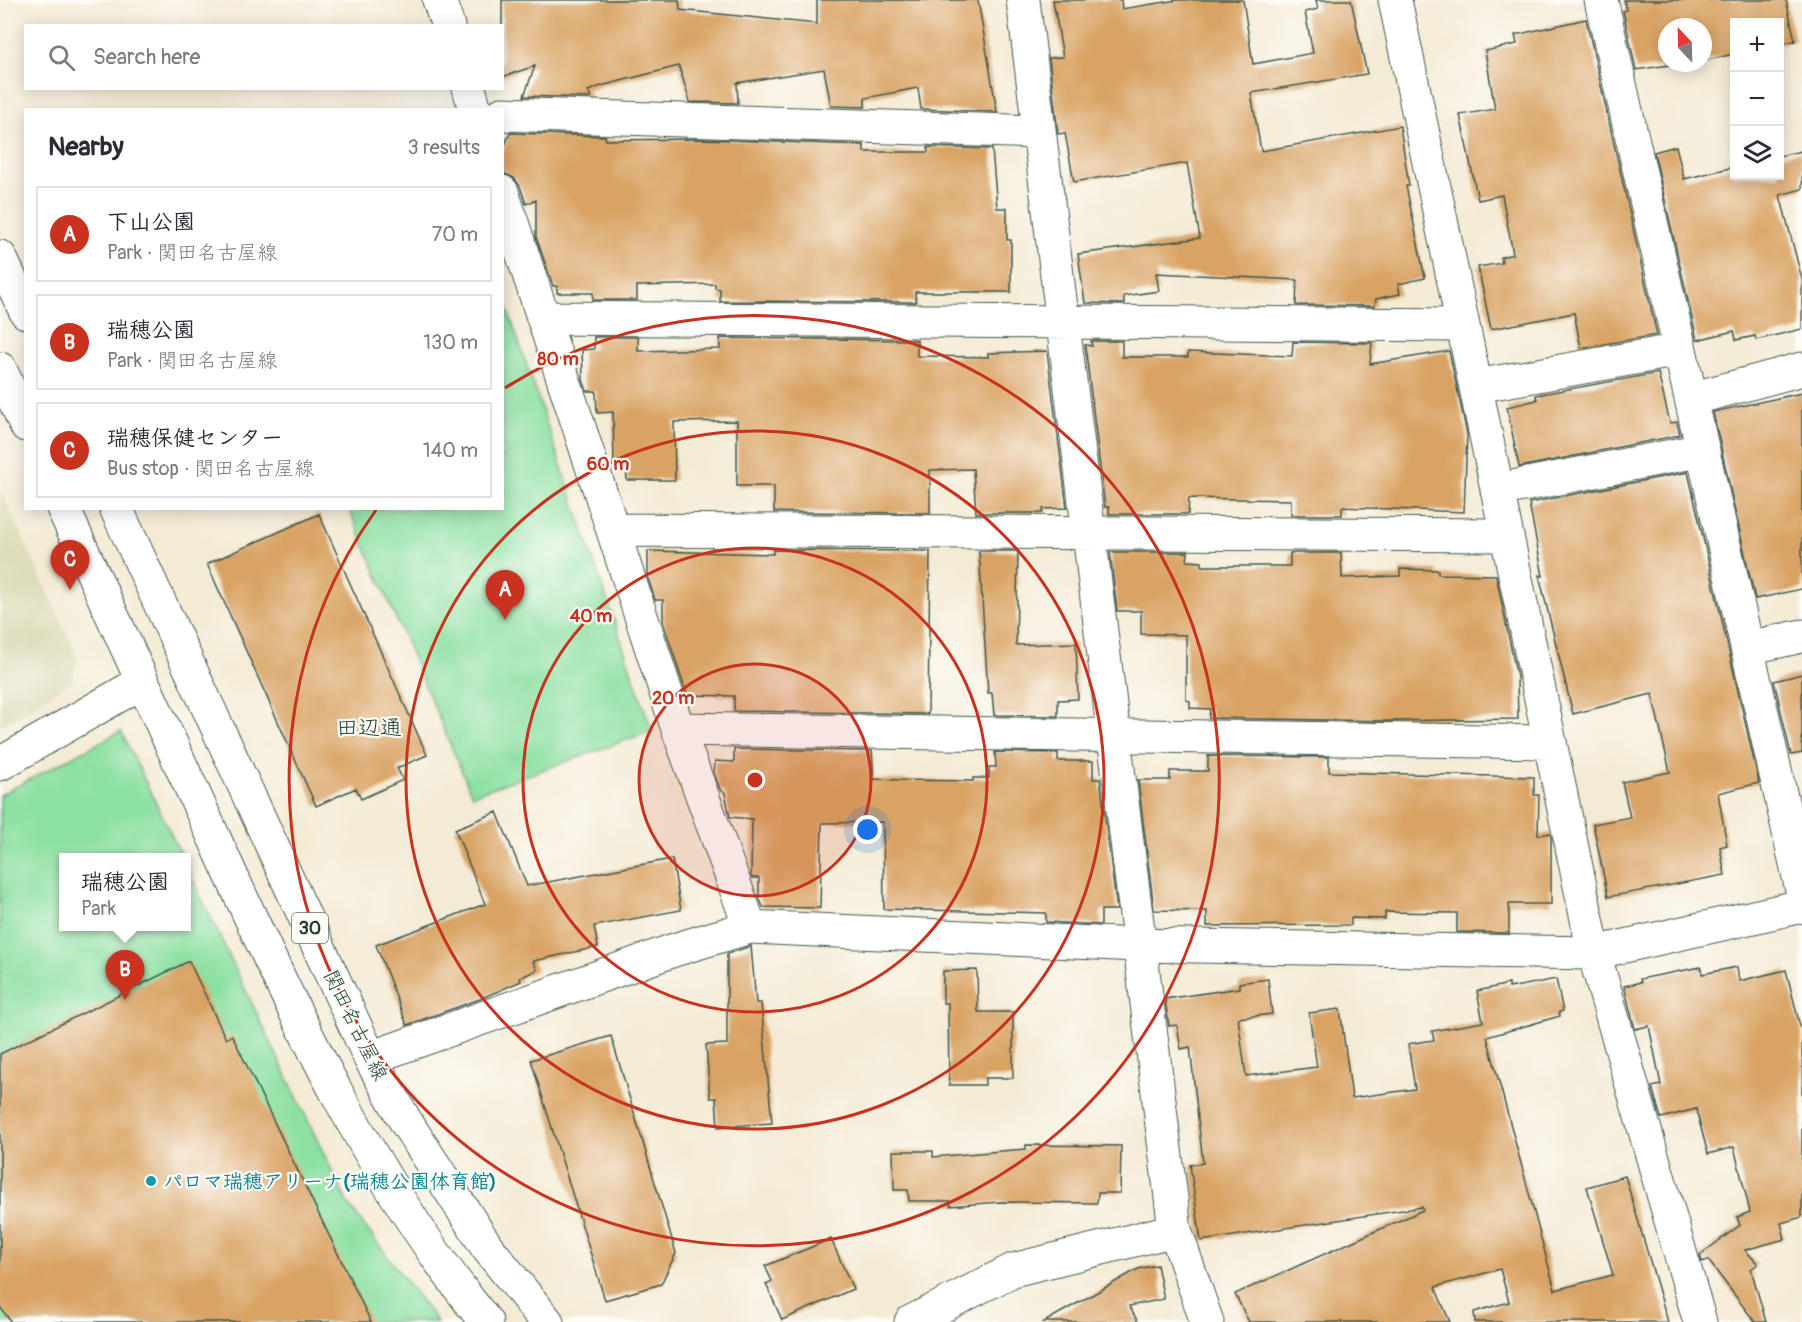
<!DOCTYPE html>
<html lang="en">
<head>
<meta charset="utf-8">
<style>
  :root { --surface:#fff; --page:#f2f2f3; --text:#2b2b33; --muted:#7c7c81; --line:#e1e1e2; --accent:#c8321e }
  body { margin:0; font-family:Pangolin,"Klee One",sans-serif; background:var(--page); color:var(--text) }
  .controls { position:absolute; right:18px; top:18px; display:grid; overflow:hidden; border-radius:0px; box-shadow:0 3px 15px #0003 }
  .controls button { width:54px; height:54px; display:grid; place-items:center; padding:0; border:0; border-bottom:2px solid var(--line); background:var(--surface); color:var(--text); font:30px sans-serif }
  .compass { position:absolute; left:1658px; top:18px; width:54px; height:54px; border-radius:50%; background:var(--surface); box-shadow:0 3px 15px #0003; rotate:338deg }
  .you { position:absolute; left:868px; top:830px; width:21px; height:21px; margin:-15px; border:4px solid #fff; border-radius:50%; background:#1a73e8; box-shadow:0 0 0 9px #1a73e833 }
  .badge { display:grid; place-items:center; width:39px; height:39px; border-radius:50%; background:var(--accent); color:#fff; font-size:20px; font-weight:700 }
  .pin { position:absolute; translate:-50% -50px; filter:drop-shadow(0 2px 3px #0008) }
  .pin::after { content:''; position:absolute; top:32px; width:21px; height:18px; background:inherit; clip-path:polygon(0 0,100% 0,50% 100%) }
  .popup { position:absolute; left:59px; top:853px; width:132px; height:78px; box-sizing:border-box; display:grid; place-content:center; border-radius:0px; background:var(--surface); filter:drop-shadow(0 2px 4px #0005); font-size:20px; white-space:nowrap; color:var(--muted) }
  .popup b { font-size:22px; color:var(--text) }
  .popup::after { content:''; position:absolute; left:50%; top:100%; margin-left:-12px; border:12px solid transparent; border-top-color:var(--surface) }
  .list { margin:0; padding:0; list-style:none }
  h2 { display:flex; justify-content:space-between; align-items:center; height:78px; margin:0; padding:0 24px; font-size:26px }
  h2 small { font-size:20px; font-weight:400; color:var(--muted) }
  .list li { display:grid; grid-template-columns:39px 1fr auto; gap:18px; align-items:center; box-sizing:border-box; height:96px; margin:0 12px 12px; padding:0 12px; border:2px solid var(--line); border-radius:0px }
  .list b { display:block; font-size:22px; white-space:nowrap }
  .list p { margin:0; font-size:20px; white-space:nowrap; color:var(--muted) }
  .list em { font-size:20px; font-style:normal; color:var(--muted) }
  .icon { flex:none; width:33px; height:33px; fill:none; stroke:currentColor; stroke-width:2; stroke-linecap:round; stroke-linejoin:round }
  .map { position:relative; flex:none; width:1802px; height:1322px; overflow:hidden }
  .search { position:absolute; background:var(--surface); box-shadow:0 3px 15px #0003; left:24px; top:24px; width:480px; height:66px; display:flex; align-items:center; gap:15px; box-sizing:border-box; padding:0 21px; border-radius:0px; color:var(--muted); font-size:22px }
  .panel { position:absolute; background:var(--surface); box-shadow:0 3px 15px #0003; left:24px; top:108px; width:480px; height:402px; border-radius:0px }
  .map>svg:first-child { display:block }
  .built { fill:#deddbb }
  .green { fill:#8ce0a2; stroke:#568e6b; stroke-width:1.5 }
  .building { fill:#d9a364 }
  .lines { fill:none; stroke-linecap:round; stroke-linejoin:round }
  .minor-casing { stroke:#3f574c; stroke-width:35 }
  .major-casing { stroke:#3f574c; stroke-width:35 }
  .minor { stroke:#fff; stroke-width:33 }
  .major { stroke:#fff; stroke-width:33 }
  .ring { fill:none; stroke:#c8321e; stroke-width:3 }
  .culture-dot { fill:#0f9aa8; stroke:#fdfcf7; stroke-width:2 }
  .labels { text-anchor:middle; stroke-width:4.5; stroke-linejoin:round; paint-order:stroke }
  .shield { fill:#fdfcf7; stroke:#62766e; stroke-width:1.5 }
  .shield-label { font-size:18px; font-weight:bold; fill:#1f3d34 }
  .street-label { font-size:20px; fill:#1f3d34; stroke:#fdfcf7 }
  .culture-label { font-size:20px; font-weight:bold; fill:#0d838f; stroke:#fdfcf7; text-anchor:start }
  .quarter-label { font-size:22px; fill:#1f3d34; stroke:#fdfcf7 }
  .centre { fill:#c8321e; stroke:#fdfcf7; stroke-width:3 }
  .ring-label { font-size:18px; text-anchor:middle; font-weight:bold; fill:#c8321e; stroke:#fdfcf7; stroke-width:4.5; stroke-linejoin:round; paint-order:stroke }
</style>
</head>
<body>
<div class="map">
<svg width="1802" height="1322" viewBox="0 0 1802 1322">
  <rect width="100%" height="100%" fill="#fdfcf7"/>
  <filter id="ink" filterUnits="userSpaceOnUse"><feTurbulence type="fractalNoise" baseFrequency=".0167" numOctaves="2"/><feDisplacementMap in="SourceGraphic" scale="12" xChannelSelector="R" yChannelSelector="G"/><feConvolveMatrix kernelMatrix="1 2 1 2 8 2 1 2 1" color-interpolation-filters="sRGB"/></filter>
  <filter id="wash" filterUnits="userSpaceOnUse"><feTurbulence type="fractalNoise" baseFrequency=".008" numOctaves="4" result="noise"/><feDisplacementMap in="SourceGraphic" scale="24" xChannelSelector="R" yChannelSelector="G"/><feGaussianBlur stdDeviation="1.35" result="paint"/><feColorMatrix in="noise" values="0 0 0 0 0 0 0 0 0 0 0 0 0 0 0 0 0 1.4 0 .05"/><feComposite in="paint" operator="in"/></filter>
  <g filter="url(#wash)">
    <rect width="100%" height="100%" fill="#f4ebd5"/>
    <path class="built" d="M0,488l78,170 -7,24 -71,44z"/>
    <path class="green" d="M503,296l149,435 -180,64 -123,-286 153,-1z
      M121,731l61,126 -119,1v68h123l1,-58 161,336 89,118h-437v-527z"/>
    <g id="blocks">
      <path class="building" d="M502,0h177l1,10 137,14v-24h161l19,112 -76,-3 -3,-21 -53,10v9l-34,-1 -7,-37 -87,14 1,20 -48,-1 -11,-36 -78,20 -13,5 3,7 -67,-2 11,-30 -33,11z
        M1053,0h68l1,9 56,-9h65l10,64 60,-11 -8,-41 13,-3 -2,-9h35l16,74 -116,19 10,58 139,-25 9,60h-3l19,92 -27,6 2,10 -24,5 -1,7 -79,-1 1,-25 -141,-7 3,18 -35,5v8l-39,-1 -7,-49 122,-16 -13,-75 -113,19 -9,-49 -7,1 -9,-76 14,-1z
        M1624,0h162l9,41 -16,3v-22h-45v32l-31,7v-34h-36v36h16l-47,7 -13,-59 3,-1z
        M1586,19l71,316 -76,13 -7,-35 -83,16 -13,-62 24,-4 -1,-6 12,-3 -11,-59 -24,5 -18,-85 35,-6 -10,-58 32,-7 -2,-9z
        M510,133l95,3 1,4 95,-1 163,6v7h64v-5l64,2 5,59h10v32h4v52h-96l1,10 -196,-1v-12l-5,-1v-4l-78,2v14h-44v-7h-36v-7h-4l-17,-49v-37l-10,4 -6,-18 -6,-8 -9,-4 -3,-7v-15z
        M1676,146l8,33 50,-12v9h45v-20l23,-5v38l-22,6 22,84v50l-46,11 -1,-4 -19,4 -2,-9 -37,9 -43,-188z
        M594,337h44v14l82,-2v-11l197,2v16l71,1v-4l59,-2 20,157 -24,1v4h-67l-3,-44 -43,1v43l-156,-1v-26h-37v-65l-63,1 1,58h-48l-1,-14h-12l-1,-54 -16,1 -1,-22h-9l-4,-11 -1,-30 12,-1z
        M1091,341h31v16h66v-5l104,4 1,-14 79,1 -2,21 79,-13 18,83 -3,78 -122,-5v8h-51v-15l-102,-2 -1,16h-79v-7h-4l-20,-162 7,1z
        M1658,373l12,50 7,-1 3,13 -161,32 -12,-60 30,-7 -1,-5z
        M1802,393v196l-47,10 -42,-187z
        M1688,472l71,311 -41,10 9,52 -7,2 5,28 -117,22 -15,-73 37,-7 -8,-35 48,-10 -18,-78 -79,20 -34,-139 4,1 -14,-73z
        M319,514l108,241 -30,13 6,12 -42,19 -5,-11 -40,18 -109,-242z
        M773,550l157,1 -2,163 -194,-3v-15l-47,-1 -24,-73v-22h-8l-7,-22v-27l125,3z
        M979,551h39l-2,94 60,-2 2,56 -20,1v16l-64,-1 -2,-22h-4z
        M1110,552h78l-1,9 15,1v4h88v-13h51l1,25 58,-2v-7l38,1v4l58,1 21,102 1,42 -130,2 -179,-3 1,-9 -20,-1v-7l-4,-1v-65l-45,-1v-23h-24z
        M1802,674v79l-11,2 -17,-74z
        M734,749l138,2 2,28 24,1 75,1v-3h16v-11h7l-1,-15 63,1v8h35v18h7l17,131h-16v15l-55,-3v-9l-162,-4 -1,-87 -61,1 -2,85 -57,-1 -4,-10v-19h-7l-1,-3 1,-56 -22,-2 -5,-24 -5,-4 -6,-16 1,-12 19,1z
        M1208,756l121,1v15l205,5v18h5l-1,40 12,-2 1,4v67h-42v29l-52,-1v-19l-72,-1v7l-34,-1v7l-144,1v-15l-53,-1 -16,-130h32v-9h38z
        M497,812l30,74 145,-27 9,51 -87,16 4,21 -65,14 4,9 -17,8 1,3 -41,18 -73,26 -31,-80 109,-41 -30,-75z
        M751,946l5,57h5l11,120 -54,4 -2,-29h-6l-4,-53 21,-1v-90z
        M189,961l37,78 6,-4 139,287h-360l-11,-15v-253z
        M1701,967l1,7 35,-7 2,14 47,-11 16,64v183l-21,6 4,16 -40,11 13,14 -7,5 15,53h-11l-47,-62 -6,2 -2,-7 40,-30 -3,-8 13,-5 -16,-65 -26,7 -12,-45 -35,9 -9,-31 9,-2 -12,-59 -14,3 -11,-43 17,-4 -1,-3z
        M977,970l1,42h35v66h-28v7h-36l-1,-82h-5v-32z
        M1268,979l4,35 -34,4 8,58 71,-9 -8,-54 31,-4 12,89 63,-9 -7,-45 26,-4 -2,-9 51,-9 -6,-31 32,-7v4l47,-9 7,32 -4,1 1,4 -73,21 68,253 58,-15 -26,-88 38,-11 43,146h-193l-1,-10 35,-10 -9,-33 -65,18 15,35h-201l-14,-28 188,-84 -1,-3 -221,34 -11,-76 13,-2 -13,-116 -9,2 -4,-24 -8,1 -4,-27 74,-11v-5z
        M611,1036l65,217 -15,31 -56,16 -74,-240z
        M1026,1145l95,1 -1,47h-22l-1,10 -97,-1 -50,4v-5h-41l-1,-11h-14l-1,-39h40v6l93,-8z
        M831,1239l22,50 -71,31 -16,-36 6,-3 -7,-15z
        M1157,1265l7,34 -35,7 9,16h-94l94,-53z"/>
    </g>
  </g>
  <g filter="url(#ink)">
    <use href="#blocks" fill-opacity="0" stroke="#3f574c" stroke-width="1.5"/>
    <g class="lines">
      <g class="minor-casing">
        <path id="minor" d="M439,0l9,26
          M1023,0l152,1230 32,92
          M1395,0l199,953 106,369
          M1601,0l201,890
          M469,88l6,22
          M502,114l537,18
          M502,192l176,537 72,198
          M544,318l918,7
          M1476,386l204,-36
          M1691,399l111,-30
          M1497,490l206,-40
          M614,530l892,5
          M1747,648l55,-12
          M678,729l871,13
          M0,764l142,-82
          M370,1058l304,-108 76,-23 388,18 456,8 208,-47
          M911,1322l102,-52 162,-40"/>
      </g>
      <g class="major-casing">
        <path id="major" d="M0,257l26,55
          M0,369l26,56
          M63,508c54,120 109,239 164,358 73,161 147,317 259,456
          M116,508l254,550 36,64 81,125 60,75"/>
      </g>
      <use href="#minor" class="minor"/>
      <use href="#major" class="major"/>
    </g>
  </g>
  <circle cx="755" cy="780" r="116" fill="#c8321e" fill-opacity=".12"/>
  <g class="ring">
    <circle cx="755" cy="780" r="116"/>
    <circle cx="755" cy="780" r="232"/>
    <circle cx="755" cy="780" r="349"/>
    <path d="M505 388A465 465 0 1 1 376 510"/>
  </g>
  <circle class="culture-dot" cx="151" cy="1181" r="6"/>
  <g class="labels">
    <rect class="shield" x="292" y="913" width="36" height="30" rx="4.5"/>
    <g class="shield-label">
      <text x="310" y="934">30</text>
    </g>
    <g class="street-label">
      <text transform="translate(356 1025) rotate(64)" y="7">関田名古屋線</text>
    </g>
    <g class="culture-label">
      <text x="163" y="1188">パロマ瑞穂アリーナ(瑞穂公園体育館)</text>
    </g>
    <g class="quarter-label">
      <text x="369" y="735">田辺通</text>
    </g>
  </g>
  <circle cx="755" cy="780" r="9" class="centre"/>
  <g class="ring-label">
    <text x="558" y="365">80 m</text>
    <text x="608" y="470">60 m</text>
    <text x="591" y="622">40 m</text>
    <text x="673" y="704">20 m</text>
  </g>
</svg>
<div class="controls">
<button>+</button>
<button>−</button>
<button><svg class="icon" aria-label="layers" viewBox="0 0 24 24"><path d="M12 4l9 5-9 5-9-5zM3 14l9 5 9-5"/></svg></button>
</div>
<svg class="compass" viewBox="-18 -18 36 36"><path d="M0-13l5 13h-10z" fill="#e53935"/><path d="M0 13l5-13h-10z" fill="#7c7c81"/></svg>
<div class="you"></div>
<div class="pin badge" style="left:505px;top:620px">A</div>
<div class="pin badge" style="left:125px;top:1000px">B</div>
<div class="popup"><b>瑞穂公園</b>Park</div>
<div class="pin badge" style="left:70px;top:590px">C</div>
<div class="search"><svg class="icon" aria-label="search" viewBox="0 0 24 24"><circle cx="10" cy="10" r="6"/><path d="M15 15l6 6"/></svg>Search here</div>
<section class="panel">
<h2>Nearby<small>3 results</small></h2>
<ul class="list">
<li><span class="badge">A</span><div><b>下山公園</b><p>Park · 関田名古屋線</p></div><em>70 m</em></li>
<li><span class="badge">B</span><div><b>瑞穂公園</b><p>Park · 関田名古屋線</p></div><em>130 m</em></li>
<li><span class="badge">C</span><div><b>瑞穂保健センター</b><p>Bus stop · 関田名古屋線</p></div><em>140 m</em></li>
</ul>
</section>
</div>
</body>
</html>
